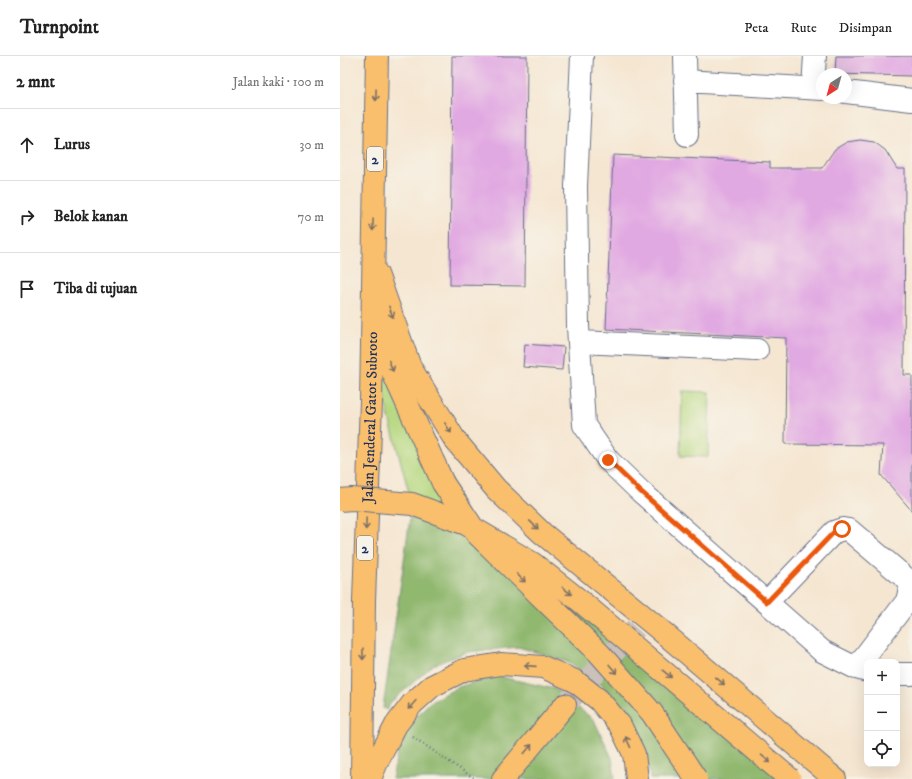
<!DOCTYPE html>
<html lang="id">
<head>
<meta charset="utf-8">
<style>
  :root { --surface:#fff; --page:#f2f2f2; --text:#222; --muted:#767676; --line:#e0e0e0 }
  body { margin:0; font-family:"IM FELL DW Pica",serif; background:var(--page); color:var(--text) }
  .controls { position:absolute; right:12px; bottom:12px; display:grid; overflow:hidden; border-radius:8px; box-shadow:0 4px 16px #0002 }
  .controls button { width:36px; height:36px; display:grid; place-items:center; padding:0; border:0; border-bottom:1px solid var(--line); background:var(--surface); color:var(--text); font:20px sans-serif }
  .compass { position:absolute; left:476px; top:12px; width:36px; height:36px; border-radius:50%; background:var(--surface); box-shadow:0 4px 16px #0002; rotate:216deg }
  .stop { position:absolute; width:12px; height:12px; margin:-9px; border:3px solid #ea580c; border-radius:50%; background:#fff }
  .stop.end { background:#ea580c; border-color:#fff; box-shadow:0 1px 4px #0008 }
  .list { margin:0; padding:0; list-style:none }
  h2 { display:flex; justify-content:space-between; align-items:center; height:52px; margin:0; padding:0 16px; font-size:17px }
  h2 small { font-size:13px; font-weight:400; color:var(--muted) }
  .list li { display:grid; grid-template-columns:26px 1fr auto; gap:12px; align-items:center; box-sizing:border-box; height:72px; padding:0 16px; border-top:1px solid var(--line) }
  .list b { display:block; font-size:15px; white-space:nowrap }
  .list em { font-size:13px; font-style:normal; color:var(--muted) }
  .icon { flex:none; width:22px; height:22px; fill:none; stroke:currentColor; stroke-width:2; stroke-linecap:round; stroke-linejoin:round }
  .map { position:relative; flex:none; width:572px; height:723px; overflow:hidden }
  header { display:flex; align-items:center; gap:24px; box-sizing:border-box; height:56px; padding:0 20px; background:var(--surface); border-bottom:1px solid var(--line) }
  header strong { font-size:19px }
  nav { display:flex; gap:22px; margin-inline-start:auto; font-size:14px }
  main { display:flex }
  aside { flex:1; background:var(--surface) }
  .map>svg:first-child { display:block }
  .green { fill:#b6d880; stroke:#68846f }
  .forest { fill:#90b86e; stroke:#567466 }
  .building { fill:#e1a9e2 }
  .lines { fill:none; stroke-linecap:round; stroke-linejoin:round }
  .highway-tunnel { stroke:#c9c1ba; stroke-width:22; stroke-dasharray:22 11; stroke-linecap:butt }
  .minor-casing { stroke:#676f86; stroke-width:24 }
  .highway-casing { stroke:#676f86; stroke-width:24 }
  .path { stroke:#676f86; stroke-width:2.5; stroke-dasharray:1 3; stroke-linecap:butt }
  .minor { stroke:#fff; stroke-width:22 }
  .highway { stroke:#f9bf6d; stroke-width:22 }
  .highway-bridge-casing { stroke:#676f86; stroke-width:24; stroke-linecap:butt }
  .highway-bridge { stroke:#f9bf6d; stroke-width:22 }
  .oneway { stroke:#7f7065 }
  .route { stroke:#ea580c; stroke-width:5 }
  .labels { text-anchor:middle; stroke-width:3; stroke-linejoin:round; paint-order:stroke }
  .shield { fill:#f7f3e8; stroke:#5d6a87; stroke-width:1 }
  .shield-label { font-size:14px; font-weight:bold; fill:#1b2f5e }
  .street-label { font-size:15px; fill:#1b2f5e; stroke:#f7f3e8 }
</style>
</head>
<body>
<header>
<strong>Turnpoint</strong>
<nav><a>Peta</a><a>Rute</a><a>Disimpan</a></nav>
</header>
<main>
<aside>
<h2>2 mnt<small>Jalan kaki · 100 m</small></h2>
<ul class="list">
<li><svg class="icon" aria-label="ahead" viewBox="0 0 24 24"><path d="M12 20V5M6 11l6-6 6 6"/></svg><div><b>Lurus</b></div><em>30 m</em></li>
<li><svg class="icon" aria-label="right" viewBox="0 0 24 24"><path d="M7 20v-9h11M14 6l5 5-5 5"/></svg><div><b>Belok kanan</b></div><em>70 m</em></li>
<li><svg class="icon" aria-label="arrive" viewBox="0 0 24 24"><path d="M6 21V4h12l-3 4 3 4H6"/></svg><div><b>Tiba di tujuan</b></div></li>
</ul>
</aside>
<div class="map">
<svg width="572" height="723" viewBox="0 0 572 723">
  <rect width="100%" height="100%" fill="#f7f3e8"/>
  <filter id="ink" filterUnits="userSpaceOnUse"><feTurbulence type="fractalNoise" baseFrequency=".025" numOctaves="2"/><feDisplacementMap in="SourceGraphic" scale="8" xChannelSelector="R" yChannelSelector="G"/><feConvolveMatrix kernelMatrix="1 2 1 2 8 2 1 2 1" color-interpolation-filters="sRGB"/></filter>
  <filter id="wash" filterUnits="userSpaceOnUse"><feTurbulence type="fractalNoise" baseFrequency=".012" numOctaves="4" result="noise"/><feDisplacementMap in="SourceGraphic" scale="16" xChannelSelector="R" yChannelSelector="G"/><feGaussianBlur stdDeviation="0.9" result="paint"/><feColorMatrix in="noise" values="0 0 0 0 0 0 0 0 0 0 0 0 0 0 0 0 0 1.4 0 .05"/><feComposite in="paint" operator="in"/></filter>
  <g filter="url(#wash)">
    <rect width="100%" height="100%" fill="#f5e6d1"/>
    <path class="green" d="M31,261l102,211 -61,-24 -24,-90z
      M342,335l28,1 -2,65 -28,-1z"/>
    <path class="forest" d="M72,448l54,20 324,255h-140v-4l-14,-46 -14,-22 -19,-21 -10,-8 -26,-16 -24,-8 -25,-7 -51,5 -34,13 -42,37 -4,8 -4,-2z
      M157,620l58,13 7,6 -71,84h-99l5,-24 13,-31 19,-21 29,-16z
      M236,650l18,14 18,38 3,21h-99z"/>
    <g id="blocks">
      <path class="building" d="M112,0h75l-2,230 -75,-1z
        M496,0h76v20l-77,-2z
        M520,84l14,2 11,8 12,19h8l-1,206h8v136l-31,-36 2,-30 -98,-1 1,-106 -180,-9 7,-174 157,7v6h52l13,-19 12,-7z
        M185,288l39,3 -2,23 -39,-3z"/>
    </g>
  </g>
  <g filter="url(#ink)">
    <use href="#blocks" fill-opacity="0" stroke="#676f86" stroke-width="1"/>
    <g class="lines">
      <path class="highway-tunnel" d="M225,649l71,-77"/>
      <g class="minor-casing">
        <path id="minor" d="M242,0l-6,130 2,140 6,99 24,35 32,31 182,160 34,17 11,3
          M345,0l2,79
          M345,25l137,8
          M473,32l2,-32
          M506,36l66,8
          M239,286l178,8
          M427,546l67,-70 9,-3 6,1 60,51 2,4 -4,16 -51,67
          M557,618h15"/>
      </g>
      <g class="highway-casing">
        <g id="highway">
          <path d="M37,218l33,93 45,73 41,49 46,44 117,96 176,150"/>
          <path d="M35,272l20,49 48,106"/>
          <path id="s1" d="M22,723l2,-178 7,-200 6,-345"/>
          <path d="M30,723l7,-17 19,-37 16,-21 20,-18 32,-16 37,-6 42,3 32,14 24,19 21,25 14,29 3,25"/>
          <path d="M163,723l62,-74"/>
        </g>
      </g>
      <path class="path" d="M73,681l62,42"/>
      <use href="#minor" class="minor"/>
      <use href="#highway" class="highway"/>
      <g class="highway-bridge-casing">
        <path id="highway-bridge" d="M103,427l34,51 122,119 53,60 44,66
          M0,444l12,-1 60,5 54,20 66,39 52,41 206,175"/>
      </g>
      <use href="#highway-bridge" class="highway-bridge"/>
    </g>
    <defs><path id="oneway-shaft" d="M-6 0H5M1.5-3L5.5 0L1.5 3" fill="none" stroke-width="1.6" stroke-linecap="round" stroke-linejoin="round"/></defs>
    <g class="oneway">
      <use href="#oneway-shaft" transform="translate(36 39) rotate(91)"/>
      <use href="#oneway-shaft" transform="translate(33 169) rotate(91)"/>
      <use href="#oneway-shaft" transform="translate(51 256) rotate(70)"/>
      <use href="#oneway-shaft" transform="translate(51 310) rotate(68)"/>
      <use href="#oneway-shaft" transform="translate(108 372) rotate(58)"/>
      <use href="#oneway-shaft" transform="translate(26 468) rotate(92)"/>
      <use href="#oneway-shaft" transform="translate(194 469) rotate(44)"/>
      <use href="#oneway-shaft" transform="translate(181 522) rotate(44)"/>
      <use href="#oneway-shaft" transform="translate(227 535) rotate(39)"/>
      <use href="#oneway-shaft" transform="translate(23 598) rotate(90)"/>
      <use href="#oneway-shaft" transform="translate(190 610) rotate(-176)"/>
      <use href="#oneway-shaft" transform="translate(273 613) rotate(49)"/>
      <use href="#oneway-shaft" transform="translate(327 618) rotate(40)"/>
      <use href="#oneway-shaft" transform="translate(380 625) rotate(40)"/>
      <use href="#oneway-shaft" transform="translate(72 649) rotate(132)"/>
      <use href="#oneway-shaft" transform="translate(288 686) rotate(-115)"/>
      <use href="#oneway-shaft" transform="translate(188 693) rotate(-50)"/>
      <use href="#oneway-shaft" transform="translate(426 703) rotate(40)"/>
    </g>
  </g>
  <g class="lines" filter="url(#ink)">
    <path class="route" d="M268,404l32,31 127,111 67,-70 8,-3"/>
  </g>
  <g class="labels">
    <g class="shield">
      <rect x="27" y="91" width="16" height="24" rx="3"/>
      <rect x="17" y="480" width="16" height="24" rx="3"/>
    </g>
    <g class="shield-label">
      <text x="35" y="108">2</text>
      <text x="25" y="497">2</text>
    </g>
    <g class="street-label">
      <text dy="5" stroke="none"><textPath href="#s1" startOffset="362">Jalan Jenderal Gatot Subroto</textPath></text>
    </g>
  </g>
</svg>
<div class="controls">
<button>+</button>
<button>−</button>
<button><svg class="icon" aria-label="locate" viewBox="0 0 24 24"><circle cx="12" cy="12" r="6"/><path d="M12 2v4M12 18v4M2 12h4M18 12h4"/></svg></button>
</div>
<svg class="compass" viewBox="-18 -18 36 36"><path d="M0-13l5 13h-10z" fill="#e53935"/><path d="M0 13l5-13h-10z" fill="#767676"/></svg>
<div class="stop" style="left:502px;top:473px"></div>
<div class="stop end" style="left:268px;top:404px"></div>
</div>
</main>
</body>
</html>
